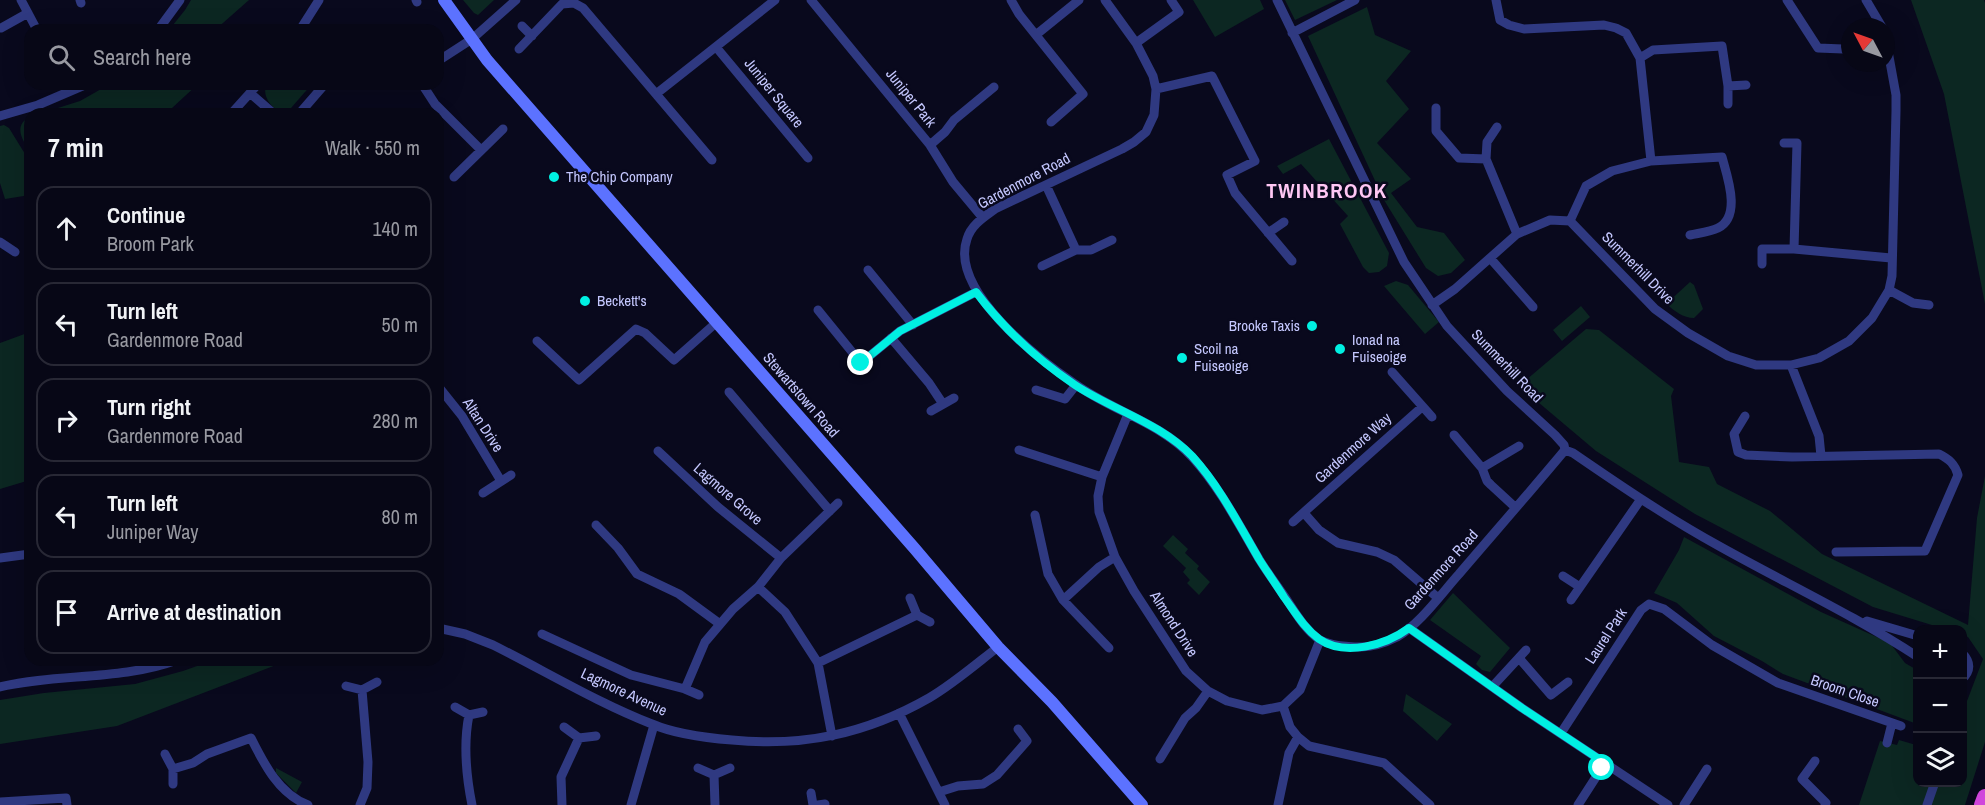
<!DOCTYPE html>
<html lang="en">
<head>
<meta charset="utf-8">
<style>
  :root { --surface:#070716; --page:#151523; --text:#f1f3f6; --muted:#9899a1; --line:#282835 }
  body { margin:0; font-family:"Archivo Narrow",sans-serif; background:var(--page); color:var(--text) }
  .controls { position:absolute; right:18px; bottom:18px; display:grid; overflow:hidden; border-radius:12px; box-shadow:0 6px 24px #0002 }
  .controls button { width:54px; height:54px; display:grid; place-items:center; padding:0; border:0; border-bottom:2px solid var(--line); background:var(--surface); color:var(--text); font:30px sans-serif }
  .compass { position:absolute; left:1841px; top:18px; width:54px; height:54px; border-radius:50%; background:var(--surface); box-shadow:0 6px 24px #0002; rotate:311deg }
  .stop { position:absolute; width:18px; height:18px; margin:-14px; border:4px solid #00f0e2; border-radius:50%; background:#fff }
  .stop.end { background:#00f0e2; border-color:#fff; box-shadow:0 2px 6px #0008 }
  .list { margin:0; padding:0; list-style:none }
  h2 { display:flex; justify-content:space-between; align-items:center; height:78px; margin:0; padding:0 24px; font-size:26px }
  h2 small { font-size:20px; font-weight:400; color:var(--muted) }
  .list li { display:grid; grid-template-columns:39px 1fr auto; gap:18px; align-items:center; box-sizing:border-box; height:84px; margin:0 12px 12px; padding:0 12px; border:2px solid var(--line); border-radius:18px }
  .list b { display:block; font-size:22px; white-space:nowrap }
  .list p { margin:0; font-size:20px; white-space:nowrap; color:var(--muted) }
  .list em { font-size:20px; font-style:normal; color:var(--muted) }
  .icon { flex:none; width:33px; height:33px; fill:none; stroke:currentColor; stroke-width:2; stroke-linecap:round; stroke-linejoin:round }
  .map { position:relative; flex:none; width:1985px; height:805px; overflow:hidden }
  .search { position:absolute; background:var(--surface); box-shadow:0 6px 24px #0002; left:24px; top:24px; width:420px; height:66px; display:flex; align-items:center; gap:15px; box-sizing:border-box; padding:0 21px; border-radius:18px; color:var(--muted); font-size:22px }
  .panel { position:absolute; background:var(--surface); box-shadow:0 6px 24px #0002; left:24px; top:108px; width:420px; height:558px; border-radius:18px }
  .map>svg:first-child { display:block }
  .green { fill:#0c2722 }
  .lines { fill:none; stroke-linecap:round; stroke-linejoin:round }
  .minor { stroke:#2f3981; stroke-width:9 }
  .secondary { stroke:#5c72ff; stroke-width:12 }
  .trunk { stroke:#d046dc; stroke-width:16 }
  .route { stroke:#00f0e2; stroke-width:8 }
  .poi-dot { fill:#00f0e2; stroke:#09091d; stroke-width:2 }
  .labels { text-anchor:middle; stroke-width:5; stroke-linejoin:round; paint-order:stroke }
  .street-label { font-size:15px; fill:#c5c8ff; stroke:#09091d }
  .poi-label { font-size:15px; fill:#c5c8ff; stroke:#09091d; text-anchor:start }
  .district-label { font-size:21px; font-weight:bold; letter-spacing:1.5px; fill:#ffc7f4; stroke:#09091d }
</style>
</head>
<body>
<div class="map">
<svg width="1985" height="805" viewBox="0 0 1985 805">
  <rect width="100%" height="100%" fill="#09091d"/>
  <path class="green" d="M191,0h58l-34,30h-46l16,-20z
    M463,0h31l-16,15 -4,-2z
    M1193,0h67l4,9 -49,28z
    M1285,0h52l-42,20z
    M1911,0h73l1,3v301l-41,-210z
    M1367,7l8,28 36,16 -25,30 23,28 -32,34 34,36 -20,14 26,34 27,6 21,27 -14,13 -13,3 -12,-8 -42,-68 -76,-164z
    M110,84h88l-26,24 -3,6h-130l41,-13z
    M267,84h45l-21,24 3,4c-15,6 -35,-14 -27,-28z
    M30,117v34c-8,-11 -17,-26 0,-34z
    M4,125l5,3 21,34v33l-25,4 -5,-16v-57z
    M1329,139l60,114 -2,13 -8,6 -10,1 -6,-6 -23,-43 8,-8 -47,-52 -18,10 -6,-8z
    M1396,281l12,4 31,37 -14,12 -41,-48z
    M1690,282l4,3 9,24 -9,9c-11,0 -19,-7 -28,-14z
    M1581,306l9,11 -28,24 -9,-11z
    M1586,329l13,1 75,59 -3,7 8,66 30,5 8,17 53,27 52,43 146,71 9,-107 8,-42v266l-20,63h-106l21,-64 17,4 2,-5 17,5 1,-4 1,41h44l1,-74 1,1 19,-50 -15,-22 -5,-2 -1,-5 -17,-1 -72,-22 -178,-93 -99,-63 -77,-65z
    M30,332v148l-30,9v-146z
    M1173,535l15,14 -3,4 14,13 -2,3 13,13 -11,13 -12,-12 3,-3 -7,-8 3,-4 -23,-22z
    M1684,537l137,75 69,31 15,20 12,7v54l-134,-50 -21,-13 -48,-25 -37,-33 -23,-10 25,-43z
    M1453,593l57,55 -20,24 -8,-2 -6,-6 5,-8 -51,-36z
    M214,660h75l-172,66 -117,18v-44l44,-7 91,-9 48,-13z
    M1406,694l46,30 -15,17 -34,-30z
    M276,768l26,14 -6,11 -20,-20z"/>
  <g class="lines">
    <path class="minor" d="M21,0l16,30
      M80,0l1,3
      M416,0l1,2
      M811,0l119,145 23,37 30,36
      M1011,0l8,14 64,80 -32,28
      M1105,0l31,43 17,33 3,13 -2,26 -8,17 -12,10 -12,7 -127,60c-11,8 -24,16 -28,30 -18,51 71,120 108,145 37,27 87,39 118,74 27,30 45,65 66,101 8,13 17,25 26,38 10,15 20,33 35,43 12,6 28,7 41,7 11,0 26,-5 36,-10 23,-13 44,-43 62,-63 35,-41 71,-82 106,-124
      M1277,0l127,262 43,64 60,65 48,44 9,10 1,5
      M1496,0l4,20 9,5 15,4 80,-4 12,3 10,5 14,25 11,103 -39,10 -26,15 -16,35
      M1787,0l31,48 25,1 7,-3
      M1866,0l16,27
      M522,26l10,10
      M1,28l27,-15
      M158,30l22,-30
      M300,30l19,-30
      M1292,33l63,-33
      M1037,34l42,-34
      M1136,43l43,-31 -8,-12
      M716,47l92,111
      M519,49l43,-45 12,-1 9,5 129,152
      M1640,58l13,-8 69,-4 6,40v18
      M438,61l34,-22 44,-39
      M422,84l13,20 46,46
      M1728,86l18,-1
      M1156,89l56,-13 43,85 -28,14 8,18 57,68
      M250,93l24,21
      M656,94l119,-94
      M1436,108v23l23,27 27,1 31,75
      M231,114l27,-30
      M299,114l26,-30
      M0,116l38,-11 49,-21
      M1784,143h13l-3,106
      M930,145l15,-13 9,-12 40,-33
      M1486,159l1,-17 10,-15
      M1651,161l71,-4c5,19 20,59 -4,71 -8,4 -19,5 -28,7
      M454,177l49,-48
      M1046,185l30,65
      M1268,233l16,-11
      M0,242l15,10
      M1490,258l43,49
      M1762,264v-15h32l97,9
      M1042,266l34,-16h15l21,-10
      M868,270l45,55
      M1889,290l24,13 16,2
      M1432,305l23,-16 62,-55 33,-14 20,1 85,88 33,24 40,23 28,9h35l28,-7 30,-17 23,-23 17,-28 3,-14 4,-165v-16l-10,-55
      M818,310l43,53 39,-32 76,-39
      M891,338l38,45 14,21
      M537,341l42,39 57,-51 9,4 29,27 43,-38
      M1791,365l28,71 2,20
      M1392,372l40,45
      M438,386l24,30 39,65
      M1036,390l29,9 11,-14
      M729,392l101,119
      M931,411l23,-13
      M1128,414l-26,63 -4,19 1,16 16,45 19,34 52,80 22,20 19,10 35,9 21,-4 17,-16 20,-50
      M1745,416l-11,18 4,18 8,3 46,2 147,-3c10,5 16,10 19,21l-33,76 -89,1
      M1454,435l28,33 5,13 4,4 25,23
      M1019,450l83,27
      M1565,450l8,3c48,33 95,65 146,93 66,37 135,69 199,111
      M658,451l60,56 63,51
      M1482,468l37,-22
      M483,493l28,-18
      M1304,513l15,17 19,13 39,9 17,8 44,38
      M1035,515l13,59 15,26 46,48
      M1293,522l129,-115
      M596,525l22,23 19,26 42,20 41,30
      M0,558l30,-4
      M1563,576l17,11
      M758,587l27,25 33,51 14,73
      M910,598l7,17 13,7
      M1063,600l36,-33 16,-10
      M1571,600l70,-101
      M1867,621l51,15
      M438,628l27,6 28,11c52,26 105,58 159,79 23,10 55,14 80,16 71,7 134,-6 197,-42 24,-14 47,-34 69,-51
      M1409,628l113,80 146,97
      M542,634l89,41 54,14 14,6
      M1962,653c9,9 9,18 0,26
      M1519,658l32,37 17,-13
      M818,663l99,-48
      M346,686l16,4 15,-8
      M0,687c58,-14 120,-6 177,-27
      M1492,687l34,-37
      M685,689l20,-47 28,-33 25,-22 23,-29 57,-55
      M1283,706l7,21 8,10 11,9 75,17 46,42
      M455,707l14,8 14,-3
      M899,713l46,92
      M469,715c-6,30 -3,60 3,90
      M564,727l15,11 17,-2
      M1561,733l80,-123 8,-6 15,5 48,36 66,38 123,43
      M1887,743l5,-20
      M165,754l8,15v15
      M1160,759l25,-41 11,-10 12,-17
      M1815,761l-13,18 24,24 -1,2
      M698,768l16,7 16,-7
      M173,769l20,-6 14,-9 44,-16c13,26 28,56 57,67
      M714,775l1,30
      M939,792l19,-6 25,-2 14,-9 30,-34 -9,-12
      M811,793l2,12
      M0,802l66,-4 1,7
      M360,805l7,-17 1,-26 -6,-72
      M562,805l-1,-28 18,-39
      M631,805l23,-80
      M818,805l7,-1
      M1278,805l11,-52 9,-16
      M1578,805l27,-42
      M1684,805l23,-36
      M1927,805l8,-23"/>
    <path class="secondary" d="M444,0l43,60 428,489 83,98 54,55 90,103"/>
    <path class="trunk" d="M1982,805l3,-8"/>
  </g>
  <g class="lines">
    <path class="route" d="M861,363l39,-32 76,-39c27,36 62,68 99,93 38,25 85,38 117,71 28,31 46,67 67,103 8,13 17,25 25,38 11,15 20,31 35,42 26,18 67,6 90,-11l113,80 83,55 -3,5"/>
  </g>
  <g class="poi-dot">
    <circle cx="554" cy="177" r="6"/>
    <circle cx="585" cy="301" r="6"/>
    <circle cx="1312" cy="326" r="6"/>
    <circle cx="1340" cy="349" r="6"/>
    <circle cx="1182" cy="358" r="6"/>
  </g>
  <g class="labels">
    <g class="street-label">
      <text transform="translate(774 93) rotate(51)" y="5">Juniper Square</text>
      <text transform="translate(911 98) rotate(51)" y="5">Juniper Park</text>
      <text transform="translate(1024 181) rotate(-28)" y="5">Gardenmore Road</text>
      <text transform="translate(1638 268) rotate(45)" y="5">Summerhill Drive</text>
      <text transform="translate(1507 366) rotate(46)" y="5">Summerhill Road</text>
      <text transform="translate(801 395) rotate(49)" y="5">Stewartstown Road</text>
      <text transform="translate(483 425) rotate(57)" y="5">Altan Drive</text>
      <text transform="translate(1353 448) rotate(-42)" y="5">Gardenmore Way</text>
      <text transform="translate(728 494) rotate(41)" y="5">Lagmore Grove</text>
      <text transform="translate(1441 570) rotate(-48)" y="5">Gardenmore Road</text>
      <text transform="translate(1174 624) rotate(57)" y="5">Almond Drive</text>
      <text transform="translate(1606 636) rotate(-57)" y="5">Laurel Park</text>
      <text transform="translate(1845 691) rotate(19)" y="5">Broom Close</text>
      <text transform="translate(624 692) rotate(25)" y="5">Lagmore Avenue</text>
    </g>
    <g class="poi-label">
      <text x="566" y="182">The Chip Company</text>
      <text x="597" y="306">Beckett's</text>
      <text x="1300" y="331" text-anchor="end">Brooke Taxis</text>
      <text x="1352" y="345">Ionad na<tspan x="1352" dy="17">Fuiseoige</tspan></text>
      <text x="1194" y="354">Scoil na<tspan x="1194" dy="17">Fuiseoige</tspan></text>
    </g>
    <g class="district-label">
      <text x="1327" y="198">TWINBROOK</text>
    </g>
  </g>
</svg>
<div class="controls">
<button>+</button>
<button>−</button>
<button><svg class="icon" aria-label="layers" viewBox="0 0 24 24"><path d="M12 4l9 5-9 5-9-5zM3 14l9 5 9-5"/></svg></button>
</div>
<svg class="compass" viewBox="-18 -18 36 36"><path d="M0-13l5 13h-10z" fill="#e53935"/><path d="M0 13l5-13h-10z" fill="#9899a1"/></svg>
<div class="stop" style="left:1602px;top:768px"></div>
<div class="stop end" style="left:861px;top:363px"></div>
<div class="search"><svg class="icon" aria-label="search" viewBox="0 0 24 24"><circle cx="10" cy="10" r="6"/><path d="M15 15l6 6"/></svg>Search here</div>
<section class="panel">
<h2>7 min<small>Walk · 550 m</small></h2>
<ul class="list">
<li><svg class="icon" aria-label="ahead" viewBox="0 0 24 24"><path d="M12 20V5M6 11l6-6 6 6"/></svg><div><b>Continue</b><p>Broom Park</p></div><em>140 m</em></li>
<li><svg class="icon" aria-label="left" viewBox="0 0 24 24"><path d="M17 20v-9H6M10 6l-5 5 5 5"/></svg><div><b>Turn left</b><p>Gardenmore Road</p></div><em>50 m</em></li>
<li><svg class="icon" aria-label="right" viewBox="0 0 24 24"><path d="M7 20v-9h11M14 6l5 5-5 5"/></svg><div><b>Turn right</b><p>Gardenmore Road</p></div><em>280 m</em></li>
<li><svg class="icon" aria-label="left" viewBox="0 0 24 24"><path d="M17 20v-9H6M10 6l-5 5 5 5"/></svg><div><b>Turn left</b><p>Juniper Way</p></div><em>80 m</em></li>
<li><svg class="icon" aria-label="arrive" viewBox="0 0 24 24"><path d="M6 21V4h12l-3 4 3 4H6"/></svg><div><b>Arrive at destination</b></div></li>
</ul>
</section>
</div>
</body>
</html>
